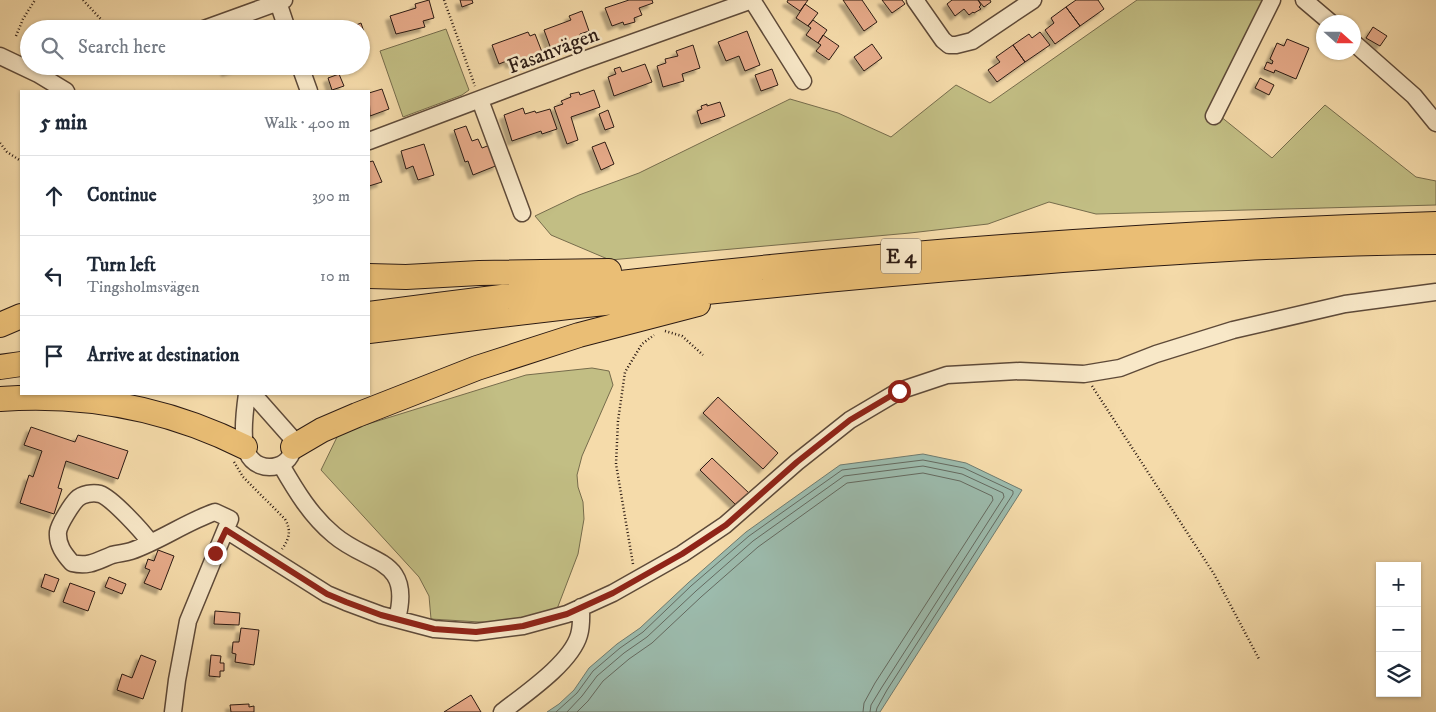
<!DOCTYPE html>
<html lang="en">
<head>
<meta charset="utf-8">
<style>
  :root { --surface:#fff; --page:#f6f6f7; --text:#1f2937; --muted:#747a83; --line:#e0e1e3 }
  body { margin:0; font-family:"IM FELL DW Pica",serif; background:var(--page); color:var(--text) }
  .controls { position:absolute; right:15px; bottom:15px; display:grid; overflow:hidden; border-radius:0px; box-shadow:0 1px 4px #0004 }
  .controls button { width:45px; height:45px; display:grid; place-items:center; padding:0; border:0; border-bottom:1px solid var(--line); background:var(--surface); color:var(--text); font:25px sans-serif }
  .compass { position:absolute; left:1316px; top:15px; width:45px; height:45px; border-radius:50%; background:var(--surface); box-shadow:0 1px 4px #0004; rotate:111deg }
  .stop { position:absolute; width:15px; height:15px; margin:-11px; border:4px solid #8f2418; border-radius:50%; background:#fff }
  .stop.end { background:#8f2418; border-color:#fff; box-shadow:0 1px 5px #0008 }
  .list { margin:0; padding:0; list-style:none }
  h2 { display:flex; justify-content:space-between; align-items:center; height:65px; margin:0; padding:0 20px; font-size:21px }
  h2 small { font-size:16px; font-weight:400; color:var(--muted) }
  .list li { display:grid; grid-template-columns:32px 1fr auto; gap:15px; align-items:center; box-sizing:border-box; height:80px; padding:0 20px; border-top:1px solid var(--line) }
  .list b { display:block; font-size:19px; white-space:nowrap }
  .list p { margin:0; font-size:16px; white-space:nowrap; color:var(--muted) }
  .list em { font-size:16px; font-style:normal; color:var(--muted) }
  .icon { flex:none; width:28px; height:28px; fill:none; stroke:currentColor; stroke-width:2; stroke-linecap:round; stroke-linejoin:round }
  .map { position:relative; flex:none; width:1436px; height:712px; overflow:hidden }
  .search { position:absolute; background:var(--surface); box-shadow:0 1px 4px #0004; left:20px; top:20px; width:350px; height:55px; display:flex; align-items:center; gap:12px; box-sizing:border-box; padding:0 18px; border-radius:28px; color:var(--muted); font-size:19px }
  .panel { position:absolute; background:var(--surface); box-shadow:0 1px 4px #0004; left:20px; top:90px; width:350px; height:305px; border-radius:0px }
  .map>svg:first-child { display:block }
  .green { fill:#c2be84; stroke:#766c4c }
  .water { fill:#9cbbad; stroke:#6f7b6f }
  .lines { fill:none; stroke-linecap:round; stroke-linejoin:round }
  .shore { stroke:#646a60; stroke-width:1 }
  .building { fill:#e6aa89; stroke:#2b1a13; filter:url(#shadow) }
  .minor-casing { stroke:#5e4a39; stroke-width:19 }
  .highway-casing { stroke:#2b1a13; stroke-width:26 }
  .path { stroke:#2b1a13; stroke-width:2.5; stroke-dasharray:1 2.5; stroke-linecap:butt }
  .minor { stroke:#f8e8c8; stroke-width:16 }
  .highway { stroke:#eabe75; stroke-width:24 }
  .route { stroke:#8f2418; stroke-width:6 }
  .labels { text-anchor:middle; stroke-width:5; stroke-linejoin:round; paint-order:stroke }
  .shield { fill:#f8e8c8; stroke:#685849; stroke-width:1 }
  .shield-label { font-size:20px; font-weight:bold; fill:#2b1a13 }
  .street-label { font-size:21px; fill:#2b1a13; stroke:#f8e8c8 }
</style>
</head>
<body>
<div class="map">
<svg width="1436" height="712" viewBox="0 0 1436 712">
  <defs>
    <filter id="shadow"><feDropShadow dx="-4.5" dy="4.5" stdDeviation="1" flood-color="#0004"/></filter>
  </defs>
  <rect width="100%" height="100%" fill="#f5dbaa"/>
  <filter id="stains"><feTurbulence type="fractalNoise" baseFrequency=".004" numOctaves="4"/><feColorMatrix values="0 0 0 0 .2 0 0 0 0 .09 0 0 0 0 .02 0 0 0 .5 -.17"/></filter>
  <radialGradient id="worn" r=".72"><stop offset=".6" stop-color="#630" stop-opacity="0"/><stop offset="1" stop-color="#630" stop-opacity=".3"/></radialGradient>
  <path class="green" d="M1137,0h141l-58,116 52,42 53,-53 91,72 20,4v24l-340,9 -47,-12 -61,22 -78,9 -300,27 -59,-25 -16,-19 44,-21 60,-22 151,-74 48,14 53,24 65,-52 34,18z
    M446,29l23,61 -7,5 -59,22 -23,-66z
    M592,368l17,3 4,14 -31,71 -5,19 1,12 5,15 1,17 -6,35 -21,55 -25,9 -36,5 -65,-4 -2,-23 -10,-19 -98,-107 18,-37 187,-58z"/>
  <path class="water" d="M923,454l43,9 56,27 -142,222h-333l12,-8 15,-14 15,-22 28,-24 23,-16 48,-45 58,-51 94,-67z"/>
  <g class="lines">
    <path class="shore" d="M556,712l21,-19 16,-22 27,-23 23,-16 48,-46 58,-50 93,-66 81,-10 41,8 49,23v3l-126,196 -10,18 -1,4
      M567,712l15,-16 15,-20 27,-23 23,-16 49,-46 57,-50 91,-65 79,-10 39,8 41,19 1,4 -122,190 -11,18 -1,7
      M577,712l11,-11 15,-20 26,-22 23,-16 49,-46 57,-50 89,-64 76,-10 37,8 32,15 1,4 -118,183 -11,20 -1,9"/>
  </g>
  <path class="building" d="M429,0l5,18 -11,3 2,6 -29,7 -6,-18 26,-8 -1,-4z
    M460,0h12l1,3 -11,4z
    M629,0h23l1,3 -14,5 3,7 -8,3 1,4 -11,3 -1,-3 -11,4 -7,-18z
    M788,0h20l-8,11 -13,-9z
    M843,0h19l15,22 -13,9z
    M882,0h20l3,4 -13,9z
    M952,0h26l3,5 -2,2 2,2 -7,4 -1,-1 -4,3 -5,-6 -9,7 -8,-12z
    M978,0h12l1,2 -7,5z
    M1076,0h22l6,9 -24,17 -14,-19z
    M805,4l13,9 -10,13 -12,-8z
    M1066,7l14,19 -25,18 -10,-14 9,-7 -3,-5z
    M582,11l7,20 -9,3 1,4 -30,11 -7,-19 27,-10 -2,-4z
    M813,20l14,10 -9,13 -12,-8 5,-7 -3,-2z
    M361,23l6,18 -6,2v-14h-15z
    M1373,27l14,9 -7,10 -14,-8z
    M747,31l13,34 -15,6 -6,-15 -13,5 -8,-19z
    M528,32l2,4 5,-2 7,18 -32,12 -1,-4 -10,4 -7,-19z
    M1040,32l10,13 -25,17 -12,-17 16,-11 3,4z
    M823,35l16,11 -10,14 -13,-9 5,-6 -3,-2z
    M1287,39l22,9 -13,31 -21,-9 -1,3 -10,-4 3,-7 5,2 1,-3 -3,-2 7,-16 7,3z
    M872,44l10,14 -18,13 -10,-14z
    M693,45l7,23 -18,6 2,7 -21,6 -6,-21 9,-3 -1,-4 13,-3 -2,-5z
    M1013,45l12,17 -28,20 -9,-12 12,-8 -4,-5z
    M645,64l7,18 -38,14 -6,-19 8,-3 -2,-5 6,-2 2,5z
    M225,66h19l-18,6z
    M772,69l6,16 -17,6 -6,-16z
    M339,74l5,12 -12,4 -4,-12z
    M1260,78l14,7 -5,10 -14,-7z
    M382,89l7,20 -19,7 -1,-23z
    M594,90l6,17 -29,10 7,23 -11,4 -13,-37 9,-3 -2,-3 10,-4 -1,-3 9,-2 1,3z
    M720,102l5,14 -24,8 -4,-13 5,-2 -1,-3 6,-2v2z
    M523,108l2,6 10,-3 1,2 14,-4 7,20 -15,5 -1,-3 -29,10 -8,-26z
    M608,110l6,17 -9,3 -6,-16z
    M466,126l6,15 6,-2 4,9 8,-3 8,20 -25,10 -5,-14 -3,1 -11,-32z
    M605,142l9,22 -13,6 -9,-23z
    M424,144l10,31 -16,5 -5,-14 -7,3 -5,-18z
    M373,161l9,21 -13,4v-24z
    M718,397l60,56 -15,16 -60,-56z
    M31,427l44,15 3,-7 50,16 -10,28 -52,-18 -8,27 4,1 -8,25 -34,-11 9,-28 4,2 9,-26 -18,-6z
    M712,458l38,36 -12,13 -38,-37z
    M158,550l16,6 -13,34 -17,-7 6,-13 -5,-2 3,-9 6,2z
    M45,574l14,5 -5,13 -13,-5z
    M109,577l17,7 -4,10 -17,-7z
    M70,583l25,9 -7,19 -25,-9z
    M215,611l25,2 -1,12 -25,-1z
    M241,628l18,2 -5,35 -19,-3 1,-8 -4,-1 1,-11h6z
    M141,655l15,6 -13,38 -26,-9 5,-16 10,4z
    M211,655l10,1 -1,7h4v8h-4v6l-11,-1z
    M471,695l10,17h-37z
    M249,704v3l5,-1v6h-23l-1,-7z"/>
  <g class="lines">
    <g class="minor-casing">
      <path id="minor" d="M915,0l28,40 6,5h7l16,-4 61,-41
        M1304,0l26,22
        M278,2l9,27
        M204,29l80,-29
        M1354,43l60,53 22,27
        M0,56l38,18 28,17
        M300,66l9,25
        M480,100l42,113
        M1214,116l58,-116
        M369,141l212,-80 171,-61 51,81
        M247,394c-2,14 -6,45 0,58 11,27 55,15 44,-15l-38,-43
        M281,465c15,26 30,51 53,70 35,30 79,22 63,84
        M226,530l101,64 19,8 35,13 53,14 42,3 47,-6 44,-12 46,-21 69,-39 43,-29 72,-63 53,-42 49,-29 48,-16 73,-4 64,3 36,-6 36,-14 77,-24 112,-26 91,-12
        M150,542c-8,-11 -38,-44 -50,-48 -7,-2 -18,0 -23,5 -5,5 -18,25 -19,33 -1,13 6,22 14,31 17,4 25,-2 40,-8 7,-2 13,-2 19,-4 29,-10 55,-29 84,-39l15,7 -42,102 -11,59 -4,32
        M502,712c23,-18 69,-49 77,-77 3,-10 2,-19 2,-28"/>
    </g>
    <g class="highway-casing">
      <path id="highway" d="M369,276l37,1 73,-4 130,-2
        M369,314c354,-48 710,-79 1067,-90
        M0,325l21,-9
        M369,331c222,-28 445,-52 669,-69 132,-10 265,-19 398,-20
        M0,367l21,-3
        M0,399c85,-6 169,10 245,48
        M293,447l29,-17 35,-15 120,-47 102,-33 119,-31"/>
    </g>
    <path class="path" d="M83,0l27,29
      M444,0l31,86
      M16,36l7,-17 12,-19
      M0,143l7,9 14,9
      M665,331l17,5 21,19
      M1092,386l122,188 45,85
      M234,462l9,15 42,42c6,11 5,19 -3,30
      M633,564l-17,-100 2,-43 7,-49 17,-28 12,-9"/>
    <use href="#minor" class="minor"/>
    <use href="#highway" class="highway"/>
  </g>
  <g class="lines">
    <path class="route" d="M215,553l11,-23 101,64 19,8 35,13 53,14 42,3 47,-6 44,-12 46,-21 69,-39 44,-29 71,-63 53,-42 49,-29"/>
  </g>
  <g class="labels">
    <rect class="shield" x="881" y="238.5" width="40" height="35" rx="4"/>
    <g class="shield-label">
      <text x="901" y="263">E 4</text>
    </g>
    <g class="street-label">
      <text transform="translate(553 50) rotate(-21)" y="7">Fasanvägen</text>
    </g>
  </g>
  <rect width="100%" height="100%" filter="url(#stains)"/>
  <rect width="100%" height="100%" fill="url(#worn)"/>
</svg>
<div class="controls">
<button>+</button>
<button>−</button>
<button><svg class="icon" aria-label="layers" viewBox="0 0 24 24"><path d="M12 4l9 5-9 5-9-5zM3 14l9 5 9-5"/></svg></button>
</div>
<svg class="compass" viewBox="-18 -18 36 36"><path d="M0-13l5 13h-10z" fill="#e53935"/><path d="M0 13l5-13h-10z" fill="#747a83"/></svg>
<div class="stop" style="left:899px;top:391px"></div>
<div class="stop end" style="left:215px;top:553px"></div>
<div class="search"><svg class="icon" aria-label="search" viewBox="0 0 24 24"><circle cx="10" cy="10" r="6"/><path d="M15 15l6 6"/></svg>Search here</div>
<section class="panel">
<h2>5 min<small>Walk · 400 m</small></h2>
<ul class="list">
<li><svg class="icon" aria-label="ahead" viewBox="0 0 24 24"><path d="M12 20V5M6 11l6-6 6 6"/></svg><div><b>Continue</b></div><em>390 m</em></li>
<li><svg class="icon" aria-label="left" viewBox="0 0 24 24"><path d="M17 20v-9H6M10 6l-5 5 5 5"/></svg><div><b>Turn left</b><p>Tingsholmsvägen</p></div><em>10 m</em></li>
<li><svg class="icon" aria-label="arrive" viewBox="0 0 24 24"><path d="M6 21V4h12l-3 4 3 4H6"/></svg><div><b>Arrive at destination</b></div></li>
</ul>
</section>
</div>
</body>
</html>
